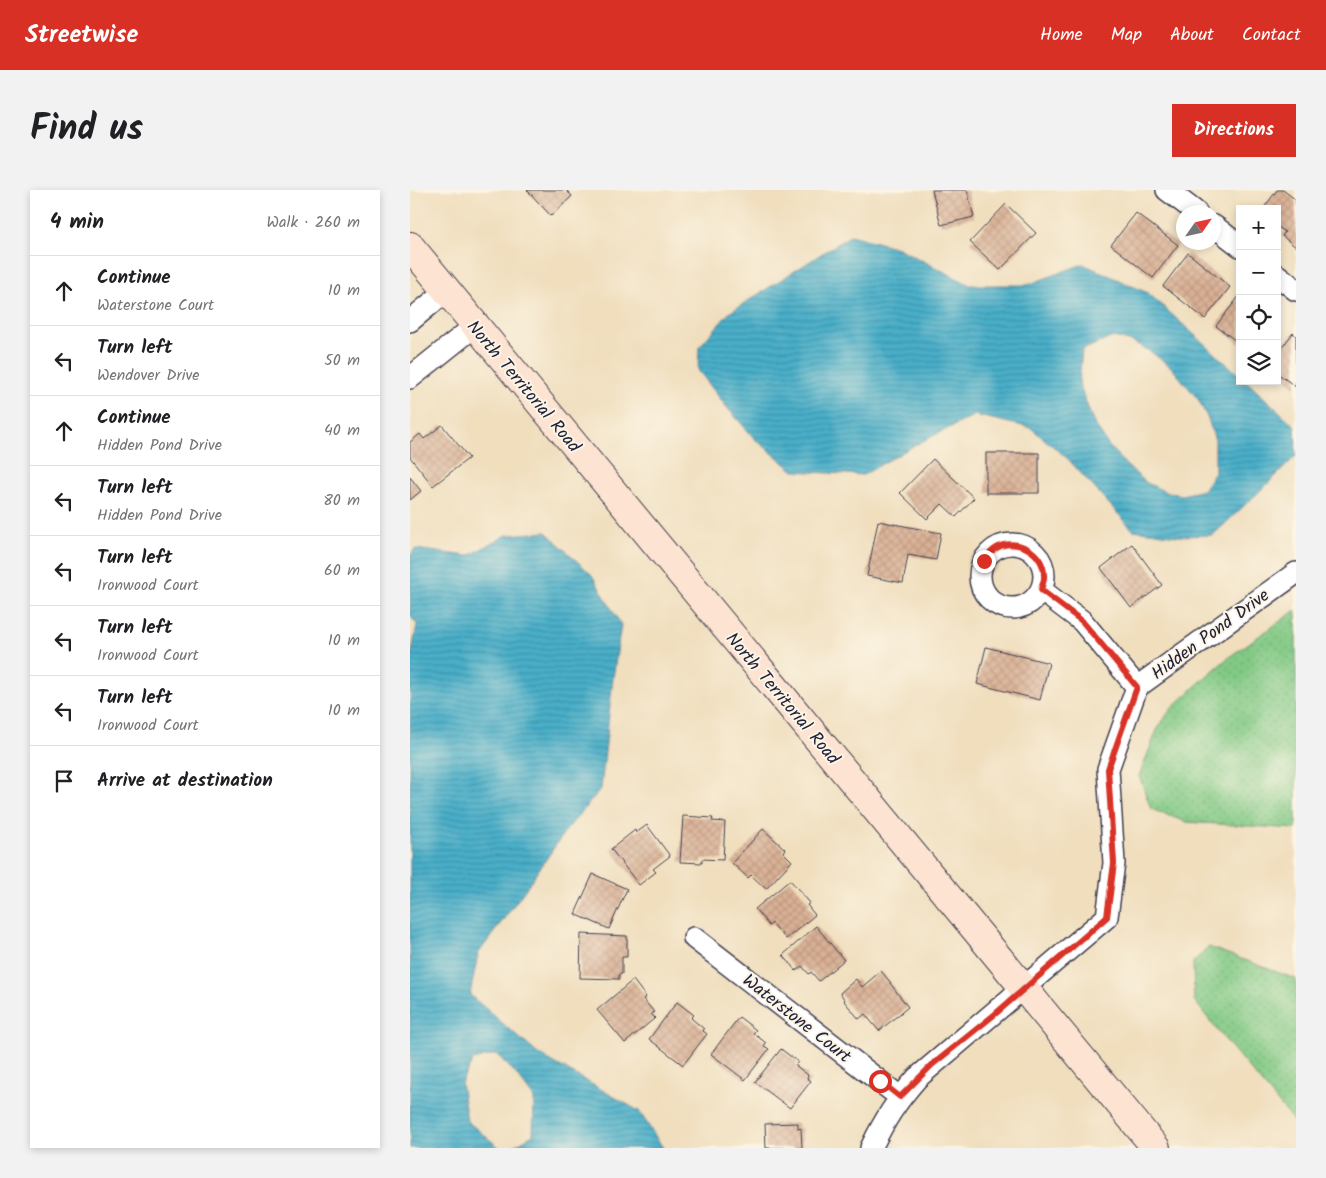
<!DOCTYPE html>
<html lang="en">
<head>
<meta charset="utf-8">
<style>
  :root { --surface:#fff; --page:#f2f2f2; --text:#202124; --muted:#757577; --line:#e0e0e0; --accent:#d93025 }
  body { margin:0; font-family:Kalam,sans-serif; background:var(--page); color:var(--text) }
  .controls { position:absolute; right:15px; top:15px; display:grid; overflow:hidden; border-radius:0px; box-shadow:0 2px 8px #0003 }
  .controls button { width:45px; height:45px; display:grid; place-items:center; padding:0; border:0; border-bottom:1px solid var(--line); background:var(--surface); color:var(--text); font:25px sans-serif }
  .compass { position:absolute; left:766px; top:15px; width:45px; height:45px; border-radius:50%; background:var(--surface); box-shadow:0 2px 8px #0003; rotate:56deg }
  .stop { position:absolute; width:15px; height:15px; margin:-11px; border:4px solid #d93025; border-radius:50%; background:#fff }
  .stop.end { background:#d93025; border-color:#fff; box-shadow:0 1px 5px #0008 }
  .list { margin:0; padding:0; list-style:none }
  h2 { display:flex; justify-content:space-between; align-items:center; height:65px; margin:0; padding:0 20px; font-size:21px }
  h2 small { font-size:16px; font-weight:400; color:var(--muted) }
  .list li { display:grid; grid-template-columns:32px 1fr auto; gap:15px; align-items:center; box-sizing:border-box; height:70px; padding:0 20px; border-top:1px solid var(--line) }
  .list b { display:block; font-size:19px; white-space:nowrap }
  .list p { margin:0; font-size:16px; white-space:nowrap; color:var(--muted) }
  .list em { font-size:16px; font-style:normal; color:var(--muted) }
  .icon { flex:none; width:28px; height:28px; fill:none; stroke:currentColor; stroke-width:2; stroke-linecap:round; stroke-linejoin:round }
  .map { position:relative; flex:none; width:886px; height:958px; overflow:hidden; border-radius:0px }
  header { display:flex; align-items:center; gap:30px; box-sizing:border-box; height:70px; padding:0 25px; background:var(--accent); color:#fff }
  header strong { font-size:24px }
  nav { display:flex; gap:28px; margin-inline-start:auto; font-size:18px }
  .intro { display:flex; align-items:center; justify-content:space-between; box-sizing:border-box; height:120px; padding:0 30px }
  h1 { margin:0; font-size:35px }
  .button { padding:12px 22px; border-radius:0px; background:var(--accent); color:#fff; font-size:18px; font-weight:700 }
  main { display:flex; gap:30px; padding:0 30px }
  aside { flex:1; background:var(--surface); border-radius:0px; box-shadow:0 2px 8px #0003 }
  .map>svg:first-child { display:block }
  .grass { fill:url(#grass-dots); stroke:#527660 }
  .water { fill:url(#water-rules); stroke:#366882; fill-rule:evenodd }
  .building { fill:url(#building-cross-hatch) }
  .lines { fill:none; stroke-linecap:round; stroke-linejoin:round }
  .minor-casing { stroke:#413e4e; stroke-width:24 }
  .secondary-casing { stroke:#413e4e; stroke-width:30 }
  .minor { stroke:#fff; stroke-width:21 }
  .secondary { stroke:#fde3d1; stroke-width:28 }
  .route { stroke:#d93025; stroke-width:6 }
  .labels { text-anchor:middle; stroke-width:4; stroke-linejoin:round; paint-order:stroke }
  .street-label { font-size:18px; fill:#22223b; stroke:#fcf5e5 }
</style>
</head>
<body>
<header>
<strong>Streetwise</strong>
<nav><a>Home</a><a>Map</a><a>About</a><a>Contact</a></nav>
</header>
<div class="intro"><h1>Find us</h1><a class="button">Directions</a></div>
<main>
<aside>
<h2>4 min<small>Walk · 260 m</small></h2>
<ul class="list">
<li><svg class="icon" aria-label="ahead" viewBox="0 0 24 24"><path d="M12 20V5M6 11l6-6 6 6"/></svg><div><b>Continue</b><p>Waterstone Court</p></div><em>10 m</em></li>
<li><svg class="icon" aria-label="left" viewBox="0 0 24 24"><path d="M17 20v-9H6M10 6l-5 5 5 5"/></svg><div><b>Turn left</b><p>Wendover Drive</p></div><em>50 m</em></li>
<li><svg class="icon" aria-label="ahead" viewBox="0 0 24 24"><path d="M12 20V5M6 11l6-6 6 6"/></svg><div><b>Continue</b><p>Hidden Pond Drive</p></div><em>40 m</em></li>
<li><svg class="icon" aria-label="left" viewBox="0 0 24 24"><path d="M17 20v-9H6M10 6l-5 5 5 5"/></svg><div><b>Turn left</b><p>Hidden Pond Drive</p></div><em>80 m</em></li>
<li><svg class="icon" aria-label="left" viewBox="0 0 24 24"><path d="M17 20v-9H6M10 6l-5 5 5 5"/></svg><div><b>Turn left</b><p>Ironwood Court</p></div><em>60 m</em></li>
<li><svg class="icon" aria-label="left" viewBox="0 0 24 24"><path d="M17 20v-9H6M10 6l-5 5 5 5"/></svg><div><b>Turn left</b><p>Ironwood Court</p></div><em>10 m</em></li>
<li><svg class="icon" aria-label="left" viewBox="0 0 24 24"><path d="M17 20v-9H6M10 6l-5 5 5 5"/></svg><div><b>Turn left</b><p>Ironwood Court</p></div><em>10 m</em></li>
<li><svg class="icon" aria-label="arrive" viewBox="0 0 24 24"><path d="M6 21V4h12l-3 4 3 4H6"/></svg><div><b>Arrive at destination</b></div></li>
</ul>
</aside>
<div class="map">
<svg width="886" height="958" viewBox="0 0 886 958">
  <defs>
    <pattern id="grass-dots" width="8" height="8" patternUnits="userSpaceOnUse" patternTransform="scale(1.25)"><rect width="8" height="8" fill="#81c984"/><path d="M2 2h.1M6 6h.1" fill="none" stroke="#6fac73" stroke-width="1.8" stroke-linecap="round"/></pattern>
    <pattern id="water-rules" width="6" height="5" patternUnits="userSpaceOnUse" patternTransform="scale(1.25)"><rect width="6" height="5" fill="#49afc9"/><path d="M0 2.5h6" fill="none" stroke="#3c8ea4"/></pattern>
    <pattern id="building-cross-hatch" width="8" height="8" patternUnits="userSpaceOnUse" patternTransform="scale(1.25)"><rect width="8" height="8" fill="#d9b094"/><path d="M0 0l8 8M0 8l8-8" fill="none" stroke="#ba9780"/></pattern>
  </defs>
  <rect width="100%" height="100%" fill="#fcf5e5"/>
  <filter id="ink" filterUnits="userSpaceOnUse"><feTurbulence type="fractalNoise" baseFrequency=".02" numOctaves="2"/><feDisplacementMap in="SourceGraphic" scale="10" xChannelSelector="R" yChannelSelector="G"/><feConvolveMatrix kernelMatrix="1 2 1 2 8 2 1 2 1" color-interpolation-filters="sRGB"/></filter>
  <filter id="wash" filterUnits="userSpaceOnUse"><feTurbulence type="fractalNoise" baseFrequency=".0096" numOctaves="4" result="noise"/><feDisplacementMap in="SourceGraphic" scale="20" xChannelSelector="R" yChannelSelector="G"/><feGaussianBlur stdDeviation="1.12" result="paint"/><feColorMatrix in="noise" values="0 0 0 0 0 0 0 0 0 0 0 0 0 0 0 0 0 1.4 0 .05"/><feComposite in="paint" operator="in"/></filter>
  <g filter="url(#wash)">
    <rect width="100%" height="100%" fill="#f0debd"/>
    <path class="grass" d="M886,420v219l-110,-7 -35,-13 -12,-33 18,-46 13,-20 31,-29 28,-24z
      M799,757l87,32v145l-79,-94 -23,-30 -1,-38z"/>
    <path class="water" d="M441,45l47,13 72,37h57l56,-21 65,29 92,83v5h6l49,45 1,30 -17,17 -66,62 -35,1 -45,-6 -66,-72 -36,-30 -56,-13 -58,29 -54,31 -69,-4 -39,-32 -30,-34 -27,-35 1,-23 30,-34zM703,147l20,5 18,10 20,15 27,32 10,20 7,21v32l-12,18 -21,5 -16,-3 -19,-9 -20,-17 -19,-21 -15,-24 -14,-37 3,-34z
      M136,342l46,43 29,50 -8,53 -12,111 -34,40 -45,65 -44,60 -8,41 67,58 102,58 24,37h-153l23,-13 1,-37 -18,-24 -20,-20 -23,6 -12,23 6,38 33,27h-90v-486l7,-38 -7,-8v-60l5,-7 53,7 39,-21z"/>
    <g id="blocks">
      <path class="building" d="M117,0h39l6,6 -21,20z
        M522,0h35l7,27 -33,8z
        M867,0h6l13,10v47l-14,-11 3,-4 -8,-6v-17h-14z
        M596,14l30,29 -36,37 -30,-28z
        M726,23l42,32 -25,33 -42,-33z
        M778,63l42,34 -25,32 -42,-33z
        M830,105v49l-24,-18z
        M883,143l3,3v51l-19,-14v-19z
        M32,235l27,33 -36,28 -23,-29v-15l10,-8 4,5z
        M576,263h53v40h-53z
        M523,269l41,39 -18,19 -14,-13 -15,15 -27,-26z
        M0,287l11,14 -11,9z
        M468,331l63,12 -5,27 -28,-5 -5,28 -36,-7z
        M722,354l30,41 -31,23 -30,-40z
        M576,457l63,16 -9,37 -63,-16z
        M273,626l30,2 -1,3 13,1 -2,38 -21,-1v4l-22,-1z
        M237,635l23,31 -17,13 3,3 -17,13 -28,-36 24,-19 1,3z
        M353,639l22,20 -2,3 9,9 -26,28 -15,-14 -3,3 -16,-15z
        M183,684l34,15 -18,40 -34,-15z
        M380,690l20,23 -3,2 8,10 -29,24 -14,-16 -3,3 -14,-17z
        M406,736l28,34 -25,21 -8,-9 -2,2 -7,-8 -6,5 -13,-16z
        M171,744l46,2v21h-5v17h-3v5l-39,-1z
        M471,781l10,12h-1l18,24 -29,24 -14,-17 -6,5 -15,-18 1,-1 -5,-7 16,-14 6,8z
        M223,790l13,17 -3,2 11,13 -3,2 4,4 -30,25 -28,-33z
        M267,812l17,13 -3,3 13,11 -1,2 4,3 -24,31 -34,-26z
        M329,827l17,13 -3,3 13,10 -2,3 5,3 -24,31 -34,-26z
        M371,859l17,13 -3,3 13,10 -1,3 4,3 -21,27 -35,-26z
        M388,933v6l3,-1 1,20h-36l-1,-24z"/>
    </g>
  </g>
  <g filter="url(#ink)">
    <use href="#blocks" fill-opacity="0" stroke="#413e4e" stroke-width="1"/>
    <g class="lines">
      <g class="minor-casing">
        <path id="minor" d="M757,0l29,22
          M804,36l26,20
          M867,85l19,15
          M0,131l36,-30
          M0,188l65,-52
          M570 386a32 32 0 1 1 64 0a32 32 0 1 1-64 0Z
          M631,400l41,31 55,66
          M284,748l206,159
          M461,958c14,-29 25,-46 46,-70l190,-161 7,-54 -6,-94 29,-82 159,-114"/>
      </g>
      <g class="secondary-casing">
        <path id="secondary" d="M0,56l746,902"/>
      </g>
      <use href="#minor" class="minor"/>
      <use href="#secondary" class="secondary"/>
    </g>
  </g>
  <g class="lines" filter="url(#ink)">
    <path class="route" d="M470,891l20,16 32,-32 62,-50 113,-98 7,-54 -6,-94 29,-82 -55,-66 -41,-31c1,-5 4,-10 3,-15 0,-24 -30,-39 -49,-26 -5,3 -8,8 -11,12"/>
  </g>
  <g class="labels">
    <g class="street-label">
      <text transform="translate(114 196) rotate(50)" y="6">North Territorial Road</text>
      <text transform="translate(800 444) rotate(-36)" y="6">Hidden Pond Drive</text>
      <text transform="translate(373 508) rotate(50)" y="6">North Territorial Road</text>
      <text transform="translate(387 828) rotate(38)" y="6">Waterstone Court</text>
    </g>
  </g>
</svg>
<div class="controls">
<button>+</button>
<button>−</button>
<button><svg class="icon" aria-label="locate" viewBox="0 0 24 24"><circle cx="12" cy="12" r="6"/><path d="M12 2v4M12 18v4M2 12h4M18 12h4"/></svg></button>
<button><svg class="icon" aria-label="layers" viewBox="0 0 24 24"><path d="M12 4l9 5-9 5-9-5zM3 14l9 5 9-5"/></svg></button>
</div>
<svg class="compass" viewBox="-18 -18 36 36"><path d="M0-13l5 13h-10z" fill="#e53935"/><path d="M0 13l5-13h-10z" fill="#757577"/></svg>
<div class="stop" style="left:470px;top:891px"></div>
<div class="stop end" style="left:574px;top:371px"></div>
</div>
</main>
</body>
</html>
